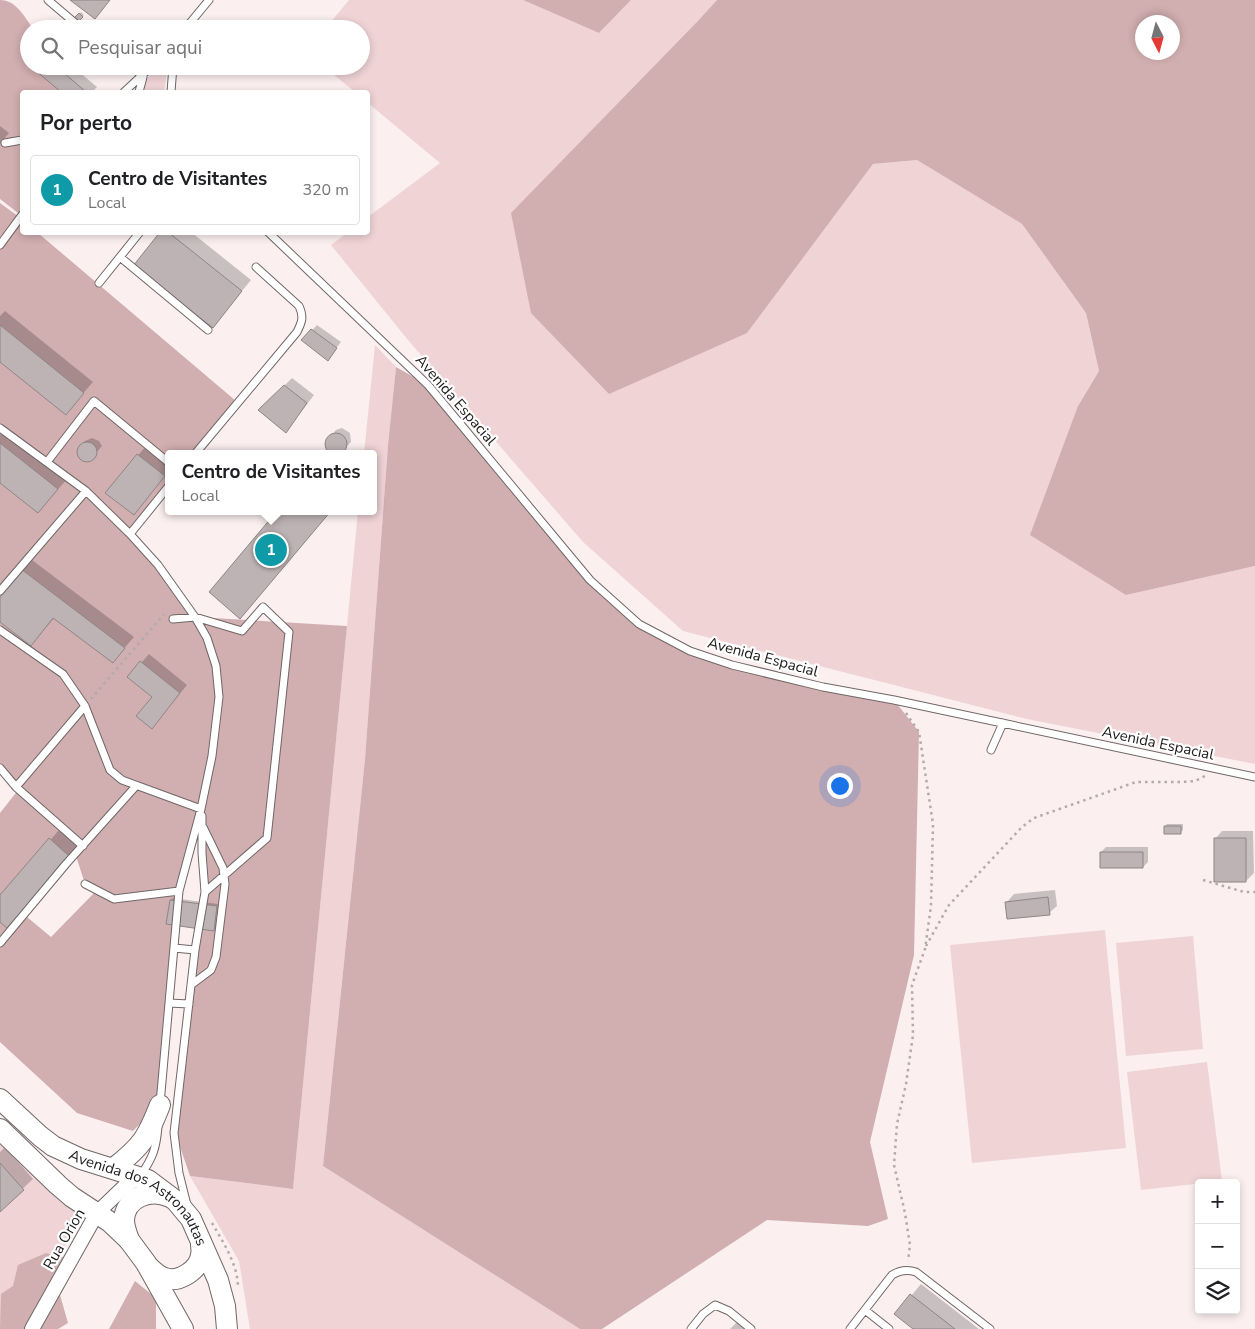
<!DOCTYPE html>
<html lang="pt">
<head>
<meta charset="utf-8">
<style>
  :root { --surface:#fff; --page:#f6f6f6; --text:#202124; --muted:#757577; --line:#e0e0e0; --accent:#127ba6 }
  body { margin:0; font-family:"Nunito Sans",sans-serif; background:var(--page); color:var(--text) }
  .controls { position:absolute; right:15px; bottom:15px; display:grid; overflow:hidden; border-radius:5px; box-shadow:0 2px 8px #0003 }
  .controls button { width:45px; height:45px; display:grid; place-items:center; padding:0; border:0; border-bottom:1px solid var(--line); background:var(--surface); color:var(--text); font:25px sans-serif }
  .compass { position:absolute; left:1135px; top:15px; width:45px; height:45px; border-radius:50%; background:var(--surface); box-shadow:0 2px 8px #0003; rotate:174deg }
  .you { position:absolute; left:839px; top:785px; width:18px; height:18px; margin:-12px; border:4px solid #fff; border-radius:50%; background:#1a73e8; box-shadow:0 0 0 8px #1a73e833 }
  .badge { display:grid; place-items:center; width:32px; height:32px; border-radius:50%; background:var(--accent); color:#fff; font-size:16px; font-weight:700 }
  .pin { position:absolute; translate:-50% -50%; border:2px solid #fff; box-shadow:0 1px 5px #0006 }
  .popup { position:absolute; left:165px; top:450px; width:212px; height:65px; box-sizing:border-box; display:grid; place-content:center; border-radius:5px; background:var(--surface); filter:drop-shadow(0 1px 4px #0005); font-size:16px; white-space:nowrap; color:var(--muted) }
  .popup b { font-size:19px; color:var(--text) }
  .popup::after { content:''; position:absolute; left:50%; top:100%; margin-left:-10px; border:10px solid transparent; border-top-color:var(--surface) }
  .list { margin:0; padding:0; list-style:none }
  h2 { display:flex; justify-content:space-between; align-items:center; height:65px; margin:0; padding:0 20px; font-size:21px }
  h2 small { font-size:16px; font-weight:400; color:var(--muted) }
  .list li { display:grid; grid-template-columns:32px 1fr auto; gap:15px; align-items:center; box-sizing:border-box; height:70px; margin:0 10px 10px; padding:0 10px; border:1px solid var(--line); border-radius:5px }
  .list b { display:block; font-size:19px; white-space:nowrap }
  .list p { margin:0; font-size:16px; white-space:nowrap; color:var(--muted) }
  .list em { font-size:16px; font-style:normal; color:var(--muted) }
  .icon { flex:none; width:28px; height:28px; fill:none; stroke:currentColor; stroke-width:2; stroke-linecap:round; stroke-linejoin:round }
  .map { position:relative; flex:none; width:1255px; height:1329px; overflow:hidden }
  .search { position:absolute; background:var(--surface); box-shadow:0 2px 8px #0003; left:20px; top:20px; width:350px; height:55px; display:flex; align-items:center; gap:12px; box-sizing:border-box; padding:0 18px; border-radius:28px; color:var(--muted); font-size:19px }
  .panel { position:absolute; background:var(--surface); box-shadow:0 2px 8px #0003; left:20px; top:90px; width:350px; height:145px; border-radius:5px }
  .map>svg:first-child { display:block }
  .green { fill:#efd3d5 }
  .forest { fill:#d1aeb0; fill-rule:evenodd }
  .shadow { fill:#0003 }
  .building { fill:#beb3b4; stroke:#8f8586 }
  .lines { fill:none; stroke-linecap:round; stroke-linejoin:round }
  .lane-casing { stroke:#706767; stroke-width:9 }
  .street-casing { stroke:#706767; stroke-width:16 }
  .secondary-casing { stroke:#706767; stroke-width:22 }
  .path { stroke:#b3aaab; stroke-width:2.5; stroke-dasharray:2.5 4; stroke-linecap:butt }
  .lane { stroke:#fff; stroke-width:7 }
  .street { stroke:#fff; stroke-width:14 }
  .secondary { stroke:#fff; stroke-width:20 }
  .labels { text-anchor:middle; stroke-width:4.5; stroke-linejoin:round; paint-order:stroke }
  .street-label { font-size:15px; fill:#1d1a1a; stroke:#fff }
</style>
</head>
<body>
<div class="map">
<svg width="1255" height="1329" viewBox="0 0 1255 1329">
  <rect width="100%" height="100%" fill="#fbeff0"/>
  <path class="green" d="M349,0h174l76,33 32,-33h86l-21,23 51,310 126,-169 44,-4 105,64 64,89 13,58 -21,35 48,189 129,-29v198l-228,-45 -344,-88 -100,-89 -175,-202 -77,-95 16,-12 21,-1v-15l72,-54 -72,-60v-11h-13l-32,-26h38v-37h-36z
    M158,66h10l-4,26h-19c-2,-11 6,-18 13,-26z
    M375,345l21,22 -8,78 -23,314 -42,407 257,163h-330l-11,-68 -49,-85 103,13 65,-678h16v-57h-10z
    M1105,930l21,218 -154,15 -22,-218z
    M1193,936l10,113 -77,7 -10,-113z
    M1207,1062l15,119 -81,9 -14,-118z
    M0,1141l85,72 -70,116h-15z"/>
  <path class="forest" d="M0,0c16,0 25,17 33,29h-4v37h27l17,26h-51v124l-22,-17z
    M523,0h108l-32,33z
    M717,0h538v566l-129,29 -96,-60 48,-129 21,-35 -13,-58 -64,-89 -105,-64 -44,4 -126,169 -138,61 -78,-81 -20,-100 185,-190zM1142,22h30v30h-30z
    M0,203l19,14 -19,24z
    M22,219v13l16,1 198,168 -43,53h-25v30l-39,48 -43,-42 -86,-65v-177z
    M396,367l32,18 162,195 49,44 51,27 42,14 162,35 25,32 -5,223 -44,187 18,77 -20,7 -101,-6 -165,109h-22l-257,-163 42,-407 23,-314z
    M0,428l85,63 45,43 65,83 152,9 -54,563 -103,-13 -15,-44 30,-240 -4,-81 -22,80 -20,213 -26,27 -56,-18 -77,-71v-229l72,-91 -56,65 -16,-19zM133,779l59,26 -56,-19zM76,856l9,28 12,6 -46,47 -24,-20 -21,21z
    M46,1253l32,8 -18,34 8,28 -10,6h-58l1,-35 12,-8 5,-21z
    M135,1281l21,17v31h-47z"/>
  <path class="shadow" d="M81,12l3,3 -10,10 4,4h-19l8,-9 5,3z
    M40,66h32l25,21 -5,5h-29l-26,-22z
    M0,126l9,7 -9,11z
    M161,232h30l60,48 -39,47z
    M5,311l88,71 -27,31 -66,-53v-44z
    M317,325l24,17 -13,17 -25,-19z
    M292,378l22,17 -28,36 -26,-21z
    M342,428l8,5 1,9 -10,10 -6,2 -6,-4 -3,-9 10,-11z
    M6,429l62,49 -30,34 -38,-31v-46z
    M92,438l7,3 3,5 -12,14 -11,-2 -2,-5 3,-7 5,-5z
    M145,447l23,18v7l-27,34 -34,-13z
    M32,560l102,77 -22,25 -57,-45 -24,28 -31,-24v-22l22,-29z
    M149,654l38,31 -28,34 -6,-22 -24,-20z
    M1167,824h16v6l-2,2 -16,-6z
    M60,829l19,16 -72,81 -7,-6v-23z
    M1222,831h31l1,42 -8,8 -31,-42z
    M1106,847h42v15l-5,5 -42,-15z
    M1055,890l2,16 -8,7 -42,-11 7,-8z
    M173,898l45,6 -3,23 -2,2 -45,-6 3,-23z
    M5,1147l28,32 -33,31v-58z
    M921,1284l58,45h-64l-19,-15z
    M738,1321l10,8h-18z"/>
  <path class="building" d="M70,0h40l-15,19z
    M79,13l4,4 -12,12 -4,-4z
    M62,24l7,5h-11z
    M38,66h18l30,26h-25l-26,-22z
    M160,232h8l74,59 -29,37 -80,-62z
    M0,325l84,68 -18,22 -66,-53z
    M311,329l26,19 -9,13 -27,-21z
    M284,385l23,18 -21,30 -28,-23z
    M325 444a11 11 0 1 1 22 0a11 11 0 1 1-22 0Z
    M77 452a10 10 0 1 1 20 0a10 10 0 1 1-20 0Z
    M0,443l58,46 -20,24 -38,-30z
    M137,454l28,22 -31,39 -29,-22z
    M277,511h54l-91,108 -31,-27z
    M21,569l104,79 -12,15 -60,-45 -22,28 -31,-24v-25z
    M140,661l40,32 -28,36 -16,-13 16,-19 -25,-20z
    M1164,826h17v8h-17z
    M49,838l20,18 -62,72 -7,-6v-27z
    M1214,838h32v44h-32z
    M1100,852h43v16h-43z
    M1048,897l2,18 -43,4 -2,-17z
    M170,900l47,6 -3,25 -48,-7z
    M0,1163l24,27 -24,22z
    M910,1294l45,35h-42l-19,-15z"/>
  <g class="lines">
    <g class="lane-casing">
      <path id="lane" d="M48,0l34,29
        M185,29l24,-29
        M130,66l13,10
        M124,92l28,-26
        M139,92l4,-15
        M171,92l2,-26
        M5,143l17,-3
        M268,232l160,153 162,195 49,44 51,27 42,14 91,22 71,13 361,77
        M0,245l22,-30
        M120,257l88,73
        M99,283l41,-51
        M0,428l86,63 44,43 28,31 37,52 12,21 9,28 3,31 -7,59 -11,53 -22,82 -19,213
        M195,454l102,-122c5,-10 7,-15 2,-26l-43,-39
        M47,462l47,-61 74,61
        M130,534l38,-47
        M0,591l86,-100
        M173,619l22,-2 47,14 21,-24 26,25 -22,206 -62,54
        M0,630l63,44 22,32 25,64 12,10 79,29
        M991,750l12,-27
        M0,768l16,19 67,59
        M16,787l69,-81
        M85,884l29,15 65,-8
        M0,943l66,-79 70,-78
        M174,948l21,2
        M191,985l20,-15 5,-13 9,-73 -2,-16 -20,-41
        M169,1003l20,1
        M141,1175c12,-18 15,-26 17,-48
        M187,1205l-8,-32 -5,-40 21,-183 10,-58 -3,-39v-37
        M865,1310l24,19
        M691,1329l12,-15 12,-9 14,6 22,18
        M850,1329l42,-54c8,-5 15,-6 24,-3l74,57"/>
    </g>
    <g class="street-casing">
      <path id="street" d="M32,1329l65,-116 27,-26 15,-10"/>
    </g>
    <g class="secondary-casing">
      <g id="secondary">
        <path id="s1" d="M0,1099l40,37 13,10 28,13 67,21 28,21 15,18 27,61 7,26 2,23"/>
        <path d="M0,1129l58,56 14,12 38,25 19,18 17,23 37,66"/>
        <path d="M114,1168c28,-22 33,-30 46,-63"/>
        <path d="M129,1240c-2,-6 -5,-13 -5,-20 1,-23 27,-32 46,-23"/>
        <path d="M149,1267c4,4 9,9 16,11 14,5 34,-8 36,-23 1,-3 0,-8 0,-12"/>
      </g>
    </g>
    <path class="path" d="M91,699l73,-85
      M906,713l13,19 14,92 -2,82 -6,43 -13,36 1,50 -7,49 -9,40 -3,41 11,48 5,32 -2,16
      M1203,880l41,12h11
      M926,946l23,-41 73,-78 12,-9 102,-36h46l13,-1 10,-5
      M212,1223c11,19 25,40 26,63"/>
    <use href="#lane" class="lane"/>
    <use href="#street" class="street"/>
    <use href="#secondary" class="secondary"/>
  </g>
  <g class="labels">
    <g class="street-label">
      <text transform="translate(456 400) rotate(49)" y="5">Avenida Espacial</text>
      <text transform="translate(763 657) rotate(15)" y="5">Avenida Espacial</text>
      <text transform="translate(1158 743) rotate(12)" y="5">Avenida Espacial</text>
      <text dy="5" stroke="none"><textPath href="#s1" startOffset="174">Avenida dos Astronautas</textPath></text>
      <text transform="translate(64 1239) rotate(-60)" y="5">Rua Orion</text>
    </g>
  </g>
</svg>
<div class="controls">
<button>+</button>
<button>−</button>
<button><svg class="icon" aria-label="layers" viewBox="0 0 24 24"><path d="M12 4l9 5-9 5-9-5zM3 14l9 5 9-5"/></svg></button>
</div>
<svg class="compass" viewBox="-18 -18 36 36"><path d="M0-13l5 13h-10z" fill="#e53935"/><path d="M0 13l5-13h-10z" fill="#757577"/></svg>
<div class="you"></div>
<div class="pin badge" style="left:271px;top:550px;background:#0f9aa8">1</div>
<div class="popup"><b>Centro de Visitantes</b>Local</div>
<div class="search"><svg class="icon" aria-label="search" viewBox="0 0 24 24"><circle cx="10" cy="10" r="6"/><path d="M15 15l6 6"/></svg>Pesquisar aqui</div>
<section class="panel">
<h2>Por perto<small></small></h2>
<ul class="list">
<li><span class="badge" style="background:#0f9aa8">1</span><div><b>Centro de Visitantes</b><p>Local</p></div><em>320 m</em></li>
</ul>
</section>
</div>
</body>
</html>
